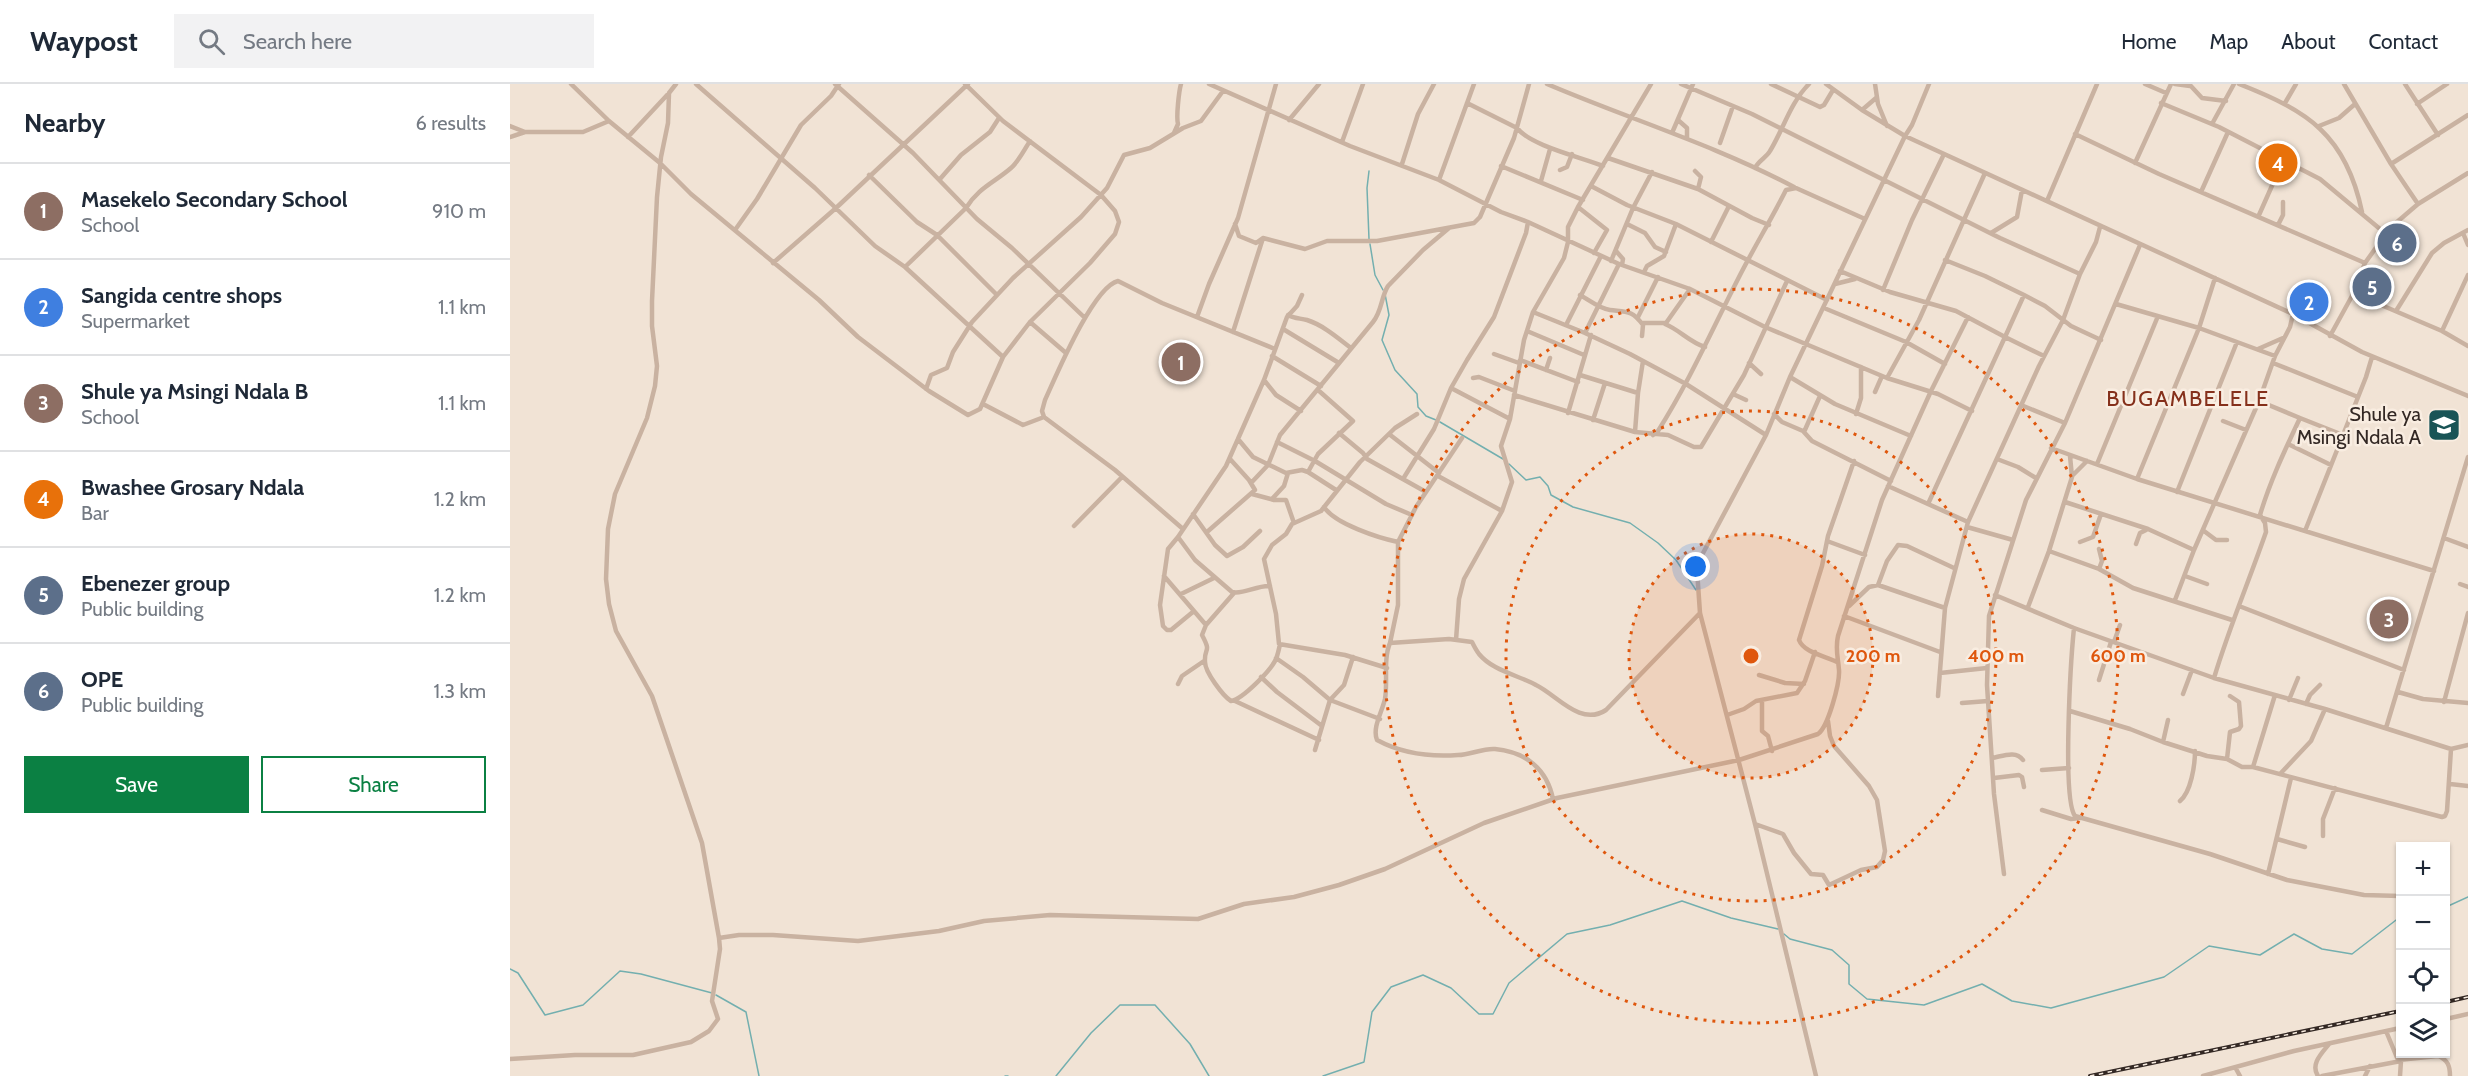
<!DOCTYPE html>
<html lang="en">
<head>
<meta charset="utf-8">
<style>
  :root { --surface:#fff; --page:#f2f2f3; --text:#1f2937; --muted:#747a83; --line:#e0e1e3; --accent:#0b8043 }
  body { margin:0; font-family:Cabin,sans-serif; background:var(--page); color:var(--text) }
  .controls { position:absolute; right:18px; bottom:18px; display:grid; overflow:hidden; border-radius:0px; box-shadow:0 2px 4px #0004 }
  .controls button { width:54px; height:54px; display:grid; place-items:center; padding:0; border:0; border-bottom:2px solid var(--line); background:var(--surface); color:var(--text); font:30px sans-serif }
  .you { position:absolute; left:1186px; top:483px; width:21px; height:21px; margin:-15px; border:4px solid #fff; border-radius:50%; background:#1a73e8; box-shadow:0 0 0 9px #1a73e833 }
  .badge { display:grid; place-items:center; width:39px; height:39px; border-radius:50%; background:var(--accent); color:#fff; font-size:20px; font-weight:700 }
  .pin { position:absolute; translate:-50% -50%; border:3px solid #fff; box-shadow:0 2px 6px #0006 }
  .list { margin:0; padding:0; list-style:none }
  h2 { display:flex; justify-content:space-between; align-items:center; height:78px; margin:0; padding:0 24px; font-size:26px }
  h2 small { font-size:20px; font-weight:400; color:var(--muted) }
  .list li { display:grid; grid-template-columns:39px 1fr auto; gap:18px; align-items:center; box-sizing:border-box; height:96px; padding:0 24px; border-top:2px solid var(--line) }
  .list b { display:block; font-size:22px; white-space:nowrap }
  .list p { margin:0; font-size:20px; white-space:nowrap; color:var(--muted) }
  .list em { font-size:20px; font-style:normal; color:var(--muted) }
  .actions { display:flex; gap:12px; padding:18px 24px }
  .actions a { flex:1; padding:14px 0; border:2px solid var(--accent); border-radius:0px; text-align:center; font-size:21px; color:var(--accent) }
  .actions .main { background:var(--accent); color:#fff }
  .icon { flex:none; width:33px; height:33px; fill:none; stroke:currentColor; stroke-width:2; stroke-linecap:round; stroke-linejoin:round }
  .map { position:relative; flex:none; width:1958px; height:992px; overflow:hidden }
  header { display:flex; align-items:center; gap:36px; box-sizing:border-box; height:84px; padding:0 30px; background:var(--surface); border-bottom:2px solid var(--line) }
  header strong { font-size:28px }
  nav { display:flex; gap:33px; margin-inline-start:auto; font-size:21px }
  .search { width:420px; height:54px; background:var(--page); display:flex; align-items:center; gap:15px; box-sizing:border-box; padding:0 21px; border-radius:0px; color:var(--muted); font-size:22px }
  main { display:flex }
  aside { flex:1; background:var(--surface) }
  .map>svg:first-child { display:block }
  .lines { fill:none; stroke-linecap:round; stroke-linejoin:round }
  .stream { stroke:#73afaf; stroke-width:1.5 }
  .minor { stroke:#c9b2a1; stroke-width:4.5 }
  .rail-casing { stroke:#332824; stroke-width:4 }
  .rail { stroke:#f9ede1; stroke-width:1.5; stroke-dasharray:4.5; stroke-linecap:butt }
  .ring { fill:none; stroke:#df570d; stroke-width:3; stroke-dasharray:3 6 }
  .labels { text-anchor:middle; stroke-width:5; stroke-linejoin:round; paint-order:stroke }
  .poi-label { font-size:20px; fill:#332824; stroke:#f9ede1; text-anchor:end }
  .quarter-label { font-size:22px; letter-spacing:1.5px; fill:#85301b; stroke:#f9ede1 }
  .centre { fill:#df570d; stroke:#f9ede1; stroke-width:3 }
  .ring-label { font-size:18px; text-anchor:middle; font-weight:bold; fill:#df570d; stroke:#f9ede1; stroke-width:5; stroke-linejoin:round; paint-order:stroke }
</style>
</head>
<body>
<header>
<strong>Waypost</strong>
<div class="search"><svg class="icon" aria-label="search" viewBox="0 0 24 24"><circle cx="10" cy="10" r="6"/><path d="M15 15l6 6"/></svg>Search here</div>
<nav><a>Home</a><a>Map</a><a>About</a><a>Contact</a></nav>
</header>
<main>
<aside>
<h2>Nearby<small>6 results</small></h2>
<ul class="list">
<li><span class="badge" style="background:#8d6e63">1</span><div><b>Masekelo Secondary School</b><p>School</p></div><em>910 m</em></li>
<li><span class="badge" style="background:#3f7fe0">2</span><div><b>Sangida centre shops</b><p>Supermarket</p></div><em>1.1 km</em></li>
<li><span class="badge" style="background:#8d6e63">3</span><div><b>Shule ya Msingi Ndala B</b><p>School</p></div><em>1.1 km</em></li>
<li><span class="badge" style="background:#e8710a">4</span><div><b>Bwashee Grosary Ndala</b><p>Bar</p></div><em>1.2 km</em></li>
<li><span class="badge" style="background:#5c6f8a">5</span><div><b>Ebenezer group</b><p>Public building</p></div><em>1.2 km</em></li>
<li><span class="badge" style="background:#5c6f8a">6</span><div><b>OPE</b><p>Public building</p></div><em>1.3 km</em></li>
</ul>
<div class="actions"><a class="main">Save</a><a>Share</a></div>
</aside>
<div class="map">
<svg width="1958" height="992" viewBox="0 0 1958 992">
  <rect width="100%" height="100%" fill="#f1e3d5"/>
  <g class="lines">
    <path class="stream" d="M859,155l-2,-51 2,-17
      M860,160l5,31 8,15
      M875,210l4,21 -7,25 13,30 22,24 1,13 8,9 10,4
      M930,338l63,37
      M999,380l17,16 14,-3 8,9 3,9 22,12 57,16 28,20 18,17 20,30
      M1936,823l22,-10
      M1274,850l6,5 42,11 17,15v19l18,15 57,6 58,-21 30,17 39,7 113,-31 45,-31 51,9 34,-21 28,15 30,5 48,-37
      M0,885l8,4 27,42 38,-10 37,-34 21,3 71,19
      M206,911l30,17 13,64
      M495,992h3
      M546,992l35,-43 29,-28h35l35,39 19,32
      M813,992l41,-14 8,-50 19,-25 32,-12 28,13 28,26h14l16,-31 58,-49 43,-9 72,-24 49,17 47,11"/>
    <path class="minor" d="M61,0l38,37 51,42 31,31 128,106 39,37 71,54 39,24 12,-6 23,-52 27,-35 60,-59 25,-29 4,-12 -4,-11 -14,-16 -98,-74 -38,-37
      M186,0l119,104 60,58 30,21 98,90
      M325,0l78,69 64,66 35,29 73,70
      M699,0l141,62 89,34 62,32 27,10 91,42 71,25 75,38 122,51 51,16 34,17
      M1037,0c82,35 168,61 247,103
      M1171,0l71,30 248,124 80,36
      M1261,0l49,23 4,-2 9,-15
      M1316,0l36,26 43,26 388,178 69,38 106,44
      M1365,0l3,20 9,22
      M1635,0l21,9
      M1665,0l15,2
      M1679,0l13,14 24,3
      M1729,0c69,27 107,51 123,128
      M1834,0l47,80 27,40
      M1895,0l33,51
      M957,19l50,25c14,18 64,29 86,38
      M1651,19l58,24 101,52 66,55
      M1775,19l11,-19
      M1907,20l30,-20
      M1352,26l14,-12
      M779,36l30,-36
      M1168,36l9,8v9
      M1702,40l22,-40
      M0,42l15,6
      M1809,42l20,-8 16,-14
      M664,49l4,-9c-2,-7 1,-33 3,-40
      M1162,49l21,-49
      M1565,50l84,40 206,89
      M0,53l15,-5h58l26,-11
      M118,53l41,-44
      M832,58l21,-58
      M1210,59l13,-37
      M1098,74l90,31 54,29 17,7
      M1625,79l36,-79
      M892,80l16,-50 16,-30
      M1881,80l77,-49
      M991,82l82,34
      M1245,84c4,-8 11,-10 15,-17 14,-23 20,-48 39,-67
      M1050,86l7,-3 5,-13
      M1185,87l6,6 -3,12
      M359,91l48,47 20,13 60,60
      M430,95l21,-24 29,-23 9,-14
      M929,96l35,-96
      M1031,97l9,-32
      M1081,102l36,19 49,19 151,76
      M1691,108l27,-60
      M1537,117l50,-117
      M1068,123l29,23 -13,23
      M1749,131l24,-54
      M725,140l4,12 17,7 7,-5 42,11 22,-8h50l97,-18 6,-6 34,-79 15,-54
      M1117,140l18,9 10,14 11,5
      M1768,141l5,-10v-13
      M225,146l22,-31 44,-74 30,-29 8,-12
      M1481,149l26,-16 5,-27
      M1953,149l5,12
      M1201,158l18,-36
      M1106,167l7,8 -1,6
      M1435,176l40,16 39,19
      M1101,177l22,-53 19,-36
      M263,179l63,-55 132,-124
      M395,183l61,-59c12,-20 29,-26 45,-40 8,-7 13,-18 19,-27
      M1330,187l50,21 66,19 49,26 19,-42 21,11 26,20 30,14
      M1134,188l3,-6 17,-10 12,-32
      M1325,200l20,-5
      M1373,206l29,-70 32,-66
      M1843,209l89,38 26,15
      M1070,211c9,5 20,14 30,15 17,2 22,0 33,15l-1,11
      M1606,220l83,24 76,28
      M1314,224l82,34 39,22
      M1886,227l36,-58 12,-10 24,-13
      M1023,228l52,21 45,21 56,30 80,51
      M778,231c7,4 12,3 19,5 16,5 31,18 44,28
      M687,233l12,-33 29,-66 38,-134
      M1128,233l20,-40
      M520,238l36,31
      M1132,239h24l24,-34
      M1155,240c15,6 24,18 40,23
      M1056,241l35,-69
      M773,245l56,34
      M1017,247l57,24
      M1932,247l26,-56
      M723,248l30,-94
      M1075,249l34,-69
      M1820,252l22,-40 13,-33 25,-35 28,-24 50,-31
      M1748,265l25,-11
      M984,270l25,9
      M762,272l49,30
      M1010,276l58,22
      M1239,279l12,11
      M1763,279l85,34
      M1036,286l4,-12
      M1070,291l58,18
      M1280,293l45,27 76,32
      M963,294l6,-1 36,14
      M1377,294l32,-58 66,-147
      M754,296l12,15 25,16
      M941,304l59,31
      M416,305l5,-14 16,-7 6,-16 19,-30 41,-44 68,-61 26,-29 17,-33 26,-7 33,-20 18,-7 22,-30
      M1365,308l7,-16
      M1223,310l13,6
      M1004,311l121,37 33,3 26,12h7l43,-72 43,-94
      M473,320l40,21 21,-8
      M1511,321l44,18
      M1058,329l23,-78
      M1264,330l8,8 21,9 9,10 79,40
      M1346,330l5,-16v-31
      M1790,334l43,17
      M1083,336l12,-37
      M1713,337l23,9
      M1125,348l3,-39 5,-32
      M1294,348l16,-36
      M829,349l24,20 4,6 59,33
      M879,350l50,39
      M1143,351l5,-4c31,-49 54,-101 80,-152 15,-30 33,-59 48,-89l10,-2 69,31
      M728,355l15,18 33,16 16,-3 6,2 28,18
      M767,358l38,19 71,43 26,11
      M1778,360l43,21
      M1541,364l86,31 297,92
      M1487,375l21,8 18,11
      M1587,380l61,-148
      M798,388l10,-18 35,-33 -35,-31
      M928,392l64,35
      M1562,392l15,-15
      M893,395l31,-50 17,-41 16,-28 27,-43 32,-84 2,-11
      M1627,395l62,-151 16,-50
      M741,399l17,-18 12,-30 93,-113c9,-11 8,-25 15,-36l35,-36 26,-22
      M1378,402l80,36
      M1667,408l60,-150
      M742,410l22,6h12l8,23
      M762,415l12,-13 4,-13
      M1555,418l83,27 46,21 65,-149 16,-45 15,-29 3,-13
      M1418,420l77,-167 39,19
      M814,423c11,17 55,31 74,35
      M683,430l22,31 12,11 16,-9 17,-16
      M564,442l48,-49
      M1457,443l46,13
      M673,445l-68,-59 -71,-53 -2,-6 3,-11c11,-24 48,-113 73,-119l44,22 113,46
      M1694,447l12,9h11
      M1795,447l61,-154 6,-20
      M697,448l48,-42 -6,-10 -19,-21
      M668,453l17,23 37,32c11,3 25,-7 38,-6
      M1934,454l24,9
      M1317,457l38,14
      M1570,458l13,-5 8,-23
      M1626,460l4,-11 6,-3
      M1539,467l50,18 34,19 99,32
      M1589,485l3,-8 -3,-12
      M654,492l42,49 28,-32
      M1675,492l22,8
      M1950,500l8,3
      M1368,501l9,-24 11,-16 9,1 47,22
      M671,510l33,-16
      M1485,511l79,33 140,50 111,31 126,40 17,-4
      M1665,516l19,-50
      M1339,522l20,-19 9,-2 67,23
      M1729,522l165,64
      M1518,523l21,-56 23,-74 -2,-21
      M684,527l-23,19h-4l-4,-4 -3,-21 8,-56 10,-12 48,-71 38,-86 23,-63 10,-11 5,-11
      M1334,532l96,36
      M696,541l-4,10c10,19 2,11 3,27 0,10 18,34 26,39 12,-2 40,-31 45,-42 2,-5 3,-10 4,-15
      M1564,544c-3,29 -12,171 1,188l135,38 77,26 77,15 36,1
      M946,556l3,-41 5,-20 38,-68 10,-29 -11,-36 9,-27 14,-79 9,-28 31,-54 4,-16v-15l10,-20 73,-123
      M1604,558l6,-17
      M880,559l8,-38v-63l18,-35 46,-69
      M766,574l27,19 27,23 50,19
      M1327,578c-11,-6 -33,-9 -38,-22l23,-74 6,-30 26,-75
      M877,584l-42,-13 -66,-11 -3,-30 -12,-55 8,-14 14,-11 6,-10 29,-13 39,-49 35,-34 22,-14
      M1430,589l47,-5
      M1249,591l26,8 19,1
      M751,593l16,15 45,34
      M1704,594c15,-50 35,-97 52,-146l-1,-9 -5,-8c10,-34 25,-65 40,-97l-41,-17
      M1589,596l12,-38
      M668,600l4,-8 22,-15
      M1888,608l25,7 45,4
      M1673,610l9,-24
      M1428,612l7,-88 23,-86 71,-156 24,-46 17,-46 16,-32 4,-15
      M1252,616v31l6,5 4,15
      M1779,616l9,-22
      M725,617l84,39
      M1934,618l24,-89
      M1452,619l26,-2
      M1796,620l4,-9 10,-10
      M1560,627l60,18 33,13 44,14 20,3 15,8h11l189,50 3,-1 2,-5 4,-62
      M1217,631l17,-6 12,-8 41,-8 8,-12 10,-29
      M1876,644l82,-271
      M1653,658l5,-22
      M805,666l15,-50 14,-15 9,-28
      M1482,674c11,-2 24,-8 31,2
      M1717,675l3,-27 9,-3 2,-3 -2,-24 -9,-6
      M1743,683l22,-72
      M1532,686l27,-2
      M1770,690l31,-33 14,-32
      M1484,694l25,-3 3,2 2,10
      M1940,700l18,2
      M1043,715c-6,-30 -27,-47 -58,-50 -12,-1 -25,6 -37,6 -27,2 -57,-2 -81,-15 -5,-12 5,-28 8,-41 3,-17 -2,-40 5,-56l59,-4 23,3c2,4 4,8 7,12 14,17 39,21 57,31 21,10 44,42 70,25l94,-97
      M1670,717c11,-9 15,-36 15,-50
      M1532,726l29,9 9,-1
      M1245,740l28,10 11,19 17,21 12,1 6,10 32,-15 16,-3 6,-7 2,-9 -8,-51 -8,-14 -35,-40 -4,-10 -2,-15
      M1813,752v-17l12,-31
      M1767,755l28,8
      M1494,790l-10,-80 -7,-109 2,-69 37,-116 39,-77 75,-178
      M1758,790l23,-96
      M209,854l20,-3h34l85,6 81,-10 45,-10 66,-6 148,4 46,-15 50,-7 45,-12 46,-16 99,-46 73,-25 182,-38 79,-26c10,-7 22,-51 21,-64 -1,-13 -4,-21 -1,-34l44,-136 49,-109 37,-74
      M1936,935l22,-5
      M1876,947l12,29 40,-4c10,4 12,10 12,20
      M0,975l65,-4h58l58,-13 18,-11 9,-12 -6,-18 8,-52 -1,-11 -17,-95 -50,-147 -36,-65 -7,-27 -3,-25 2,-50 7,-35 32,-76 8,-32 2,-20 -5,-40v-25l5,-104 4,-40 7,-34 1,-30 7,-9
      M1725,983l5,9
      M1306,992l-61,-252 -55,-211 -3,-43 5,-15 64,-120 24,-58 115,-241 7,-11 17,-41
      M1693,992l91,-25 106,-23
      M1808,992c-8,-12 4,-23 11,-32
      M1812,992l79,-15 -1,15
      M1855,992l5,-10"/>
    <g class="rail-casing">
      <path id="rail" d="M1936,918l22,-5
        M1580,992l310,-65"/>
    </g>
    <use href="#rail" class="rail"/>
  </g>
  <circle cx="1241" cy="572" r="122" fill="#df570d" fill-opacity=".12"/>
  <g class="ring">
    <circle cx="1241" cy="572" r="122"/>
    <circle cx="1241" cy="572" r="245"/>
    <circle cx="1241" cy="572" r="367"/>
  </g>
  <defs>
    <g id="school-square" transform="scale(1.725)"><rect x="-9" y="-9" width="18" height="18" rx="4" fill="#195456" stroke="#f9ede1"/><path d="M0-5L7-2L0 1L-7-2ZM-4 1L0 2.5L4 1V4Q0 6-4 4Z" fill="#fff"/></g>
  </defs>
  <g fill-rule="evenodd">
    <use href="#school-square" x="1934" y="341"/>
  </g>
  <g class="labels">
    <g class="poi-label">
      <text x="1911" y="337">Shule ya<tspan x="1911" dy="23">Msingi Ndala A</tspan></text>
    </g>
    <g class="quarter-label">
      <text x="1678" y="322">BUGAMBELELE</text>
    </g>
  </g>
  <circle cx="1241" cy="572" r="9" class="centre"/>
  <g class="ring-label">
    <text x="1363" y="578">200 m</text>
    <text x="1486" y="578">400 m</text>
    <text x="1608" y="578">600 m</text>
  </g>
</svg>
<div class="controls">
<button>+</button>
<button>−</button>
<button><svg class="icon" aria-label="locate" viewBox="0 0 24 24"><circle cx="12" cy="12" r="6"/><path d="M12 2v4M12 18v4M2 12h4M18 12h4"/></svg></button>
<button><svg class="icon" aria-label="layers" viewBox="0 0 24 24"><path d="M12 4l9 5-9 5-9-5zM3 14l9 5 9-5"/></svg></button>
</div>
<div class="you"></div>
<div class="pin badge" style="left:671px;top:278px;background:#8d6e63">1</div>
<div class="pin badge" style="left:1799px;top:218px;background:#3f7fe0">2</div>
<div class="pin badge" style="left:1879px;top:535px;background:#8d6e63">3</div>
<div class="pin badge" style="left:1768px;top:79px;background:#e8710a">4</div>
<div class="pin badge" style="left:1862px;top:203px;background:#5c6f8a">5</div>
<div class="pin badge" style="left:1887px;top:159px;background:#5c6f8a">6</div>
</div>
</main>
</body>
</html>
